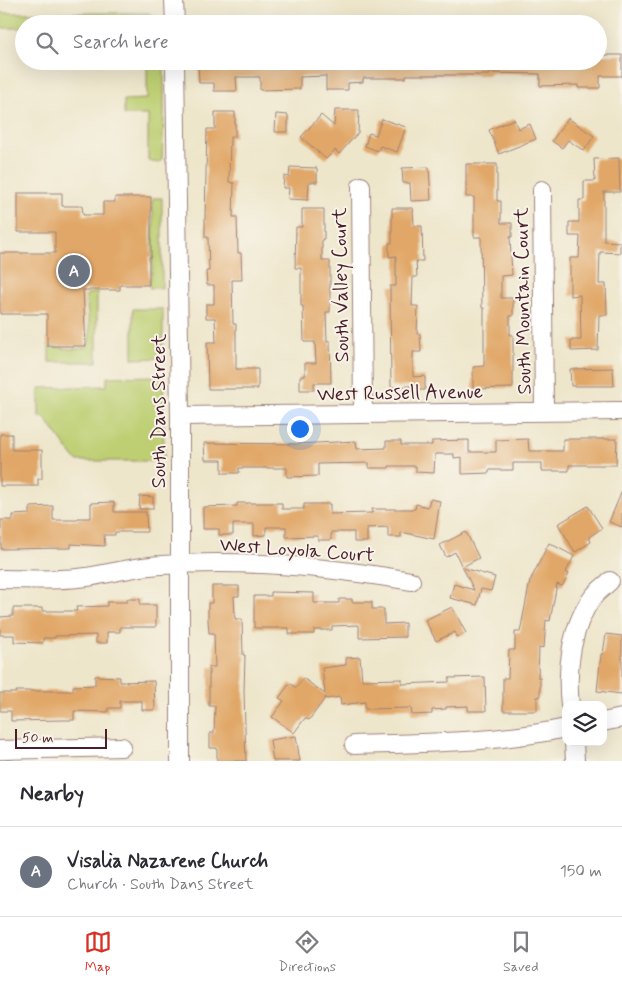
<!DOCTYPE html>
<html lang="en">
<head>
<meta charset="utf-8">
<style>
  :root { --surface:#fff; --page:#f2f2f3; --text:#2b2b33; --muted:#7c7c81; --line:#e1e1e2; --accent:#d93025 }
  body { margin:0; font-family:Mynerve,sans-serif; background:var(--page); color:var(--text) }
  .controls { position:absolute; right:15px; bottom:15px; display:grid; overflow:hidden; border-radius:10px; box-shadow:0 5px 20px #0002 }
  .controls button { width:45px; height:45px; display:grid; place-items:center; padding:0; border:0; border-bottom:1px solid var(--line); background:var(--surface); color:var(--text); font:25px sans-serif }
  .scale { position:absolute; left:15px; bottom:12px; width:92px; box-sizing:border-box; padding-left:5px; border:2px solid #4a1f2b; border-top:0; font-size:14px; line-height:18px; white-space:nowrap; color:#4a1f2b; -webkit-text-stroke:4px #f7f3e8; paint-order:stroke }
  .you { position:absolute; left:299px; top:428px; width:18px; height:18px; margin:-12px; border:4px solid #fff; border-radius:50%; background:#1a73e8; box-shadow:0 0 0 8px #1a73e833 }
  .badge { display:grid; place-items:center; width:32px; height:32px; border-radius:50%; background:var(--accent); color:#fff; font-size:16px; font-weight:700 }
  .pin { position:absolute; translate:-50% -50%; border:2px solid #fff; box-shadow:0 1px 5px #0006 }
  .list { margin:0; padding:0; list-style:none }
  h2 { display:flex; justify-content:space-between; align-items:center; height:65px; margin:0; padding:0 20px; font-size:21px }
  h2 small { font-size:16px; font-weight:400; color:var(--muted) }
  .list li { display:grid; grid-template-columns:32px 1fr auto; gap:15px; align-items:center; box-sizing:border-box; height:90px; padding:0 20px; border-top:1px solid var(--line) }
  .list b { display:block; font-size:19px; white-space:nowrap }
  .list p { margin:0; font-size:16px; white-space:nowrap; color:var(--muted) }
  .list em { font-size:16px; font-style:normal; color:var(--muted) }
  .icon { flex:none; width:28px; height:28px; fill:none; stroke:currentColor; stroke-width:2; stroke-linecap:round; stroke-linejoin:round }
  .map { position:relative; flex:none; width:622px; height:761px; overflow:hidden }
  .search { position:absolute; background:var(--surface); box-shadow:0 5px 20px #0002; left:15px; right:15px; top:15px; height:55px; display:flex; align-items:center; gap:12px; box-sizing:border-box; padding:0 18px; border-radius:28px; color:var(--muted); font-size:19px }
  .sheet { height:155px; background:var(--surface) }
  nav { display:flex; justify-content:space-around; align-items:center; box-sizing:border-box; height:70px; border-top:1px solid var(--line); background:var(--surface); font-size:14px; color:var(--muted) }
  nav a { display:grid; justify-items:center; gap:2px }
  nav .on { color:var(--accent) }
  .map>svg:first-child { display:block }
  .green { fill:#bdcf72; stroke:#84774e }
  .building { fill:#e1a767 }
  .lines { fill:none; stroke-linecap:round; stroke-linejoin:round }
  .minor-casing { stroke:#9c827b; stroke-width:20 }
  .minor { stroke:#fff; stroke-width:18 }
  .labels { text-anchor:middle; stroke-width:4; stroke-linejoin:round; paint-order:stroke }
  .street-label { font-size:20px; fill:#4a1f2b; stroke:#f7f3e8 }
</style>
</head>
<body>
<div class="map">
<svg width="622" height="761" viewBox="0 0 622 761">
  <rect width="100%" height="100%" fill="#f7f3e8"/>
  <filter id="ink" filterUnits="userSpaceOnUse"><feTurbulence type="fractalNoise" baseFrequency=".02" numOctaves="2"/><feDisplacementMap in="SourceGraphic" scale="10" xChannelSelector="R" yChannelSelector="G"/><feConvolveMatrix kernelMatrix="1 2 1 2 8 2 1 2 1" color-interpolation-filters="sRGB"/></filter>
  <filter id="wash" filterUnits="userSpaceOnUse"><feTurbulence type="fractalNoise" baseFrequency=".0096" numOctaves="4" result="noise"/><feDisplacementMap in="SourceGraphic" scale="20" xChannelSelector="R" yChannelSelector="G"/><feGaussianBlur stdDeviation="1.12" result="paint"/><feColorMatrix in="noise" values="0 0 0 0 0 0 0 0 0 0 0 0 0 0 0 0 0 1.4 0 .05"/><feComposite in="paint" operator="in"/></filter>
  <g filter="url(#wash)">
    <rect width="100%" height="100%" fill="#eee6cb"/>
    <path class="green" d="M0,13h148l9,5 4,6h-137v4h-24z
      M147,61h17v53l-2,45 -3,4 -11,-2v-46h-24v-15l23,-1z
      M154,198h8v90h-12c-2,-8 2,-12 2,-20 0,-22 3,-44 0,-66z
      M93,292h4v70h-48v-15c13,0 25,4 38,0 6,-11 -1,-39 -1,-52z
      M133,309h30v49l-30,1z
      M163,376l1,81 -9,4h-77l-4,-3 -30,-41h-5v-29l68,-2v-9z"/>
    <g id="blocks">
      <path class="building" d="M598,55h24v21h-22v12h-22v-3l-38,1v-12l-51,-1v2h-83v3h-43v4l-15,1v7h-22v-14l-26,1v12l-40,1v-13h-24l1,14h-23v-8h-15l-1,-22h400z
        M335,110h24l-1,23 -19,21 -4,-4 -9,9 -25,-22 20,-22 13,11z
        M215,112h20v25h-5l-1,45 5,1 -1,34h4l1,36h3l1,27h-10l1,44h3v45h22v20h-50l-1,-47h9l-1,-24h-9v-14h8v-19h-7l-1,-14h3l-1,-34h-3v-20l2,-88h8z
        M276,114l12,1v17h-13z
        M568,118l26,18 -10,15 -16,-11 -6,8 -10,-7z
        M382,119l24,8 -9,25 -17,-6 -2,5 -13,-5 4,-13 7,2z
        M514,119l4,10 12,-5 6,15 -37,15 -10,-24z
        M619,158l1,34h-16v49l16,1v11l-20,-1 -1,32h7l1,31h-8l-1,35 -27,1v-11h10l-1,-45 -10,1v-38h9l1,-22h-11v-14h10v-22h5v-19h11l-1,-22z
        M466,164h31v37h4v22h11v14h-2l2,38 -11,1v22h12v18h-3v19h3v53l-40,1v-22l11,-1v-58h-2l-1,-71h-7v-40h-8z
        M290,167l27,1v14h-8l-1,18 -20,-1 1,-11h-6l1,-12 5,1z
        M429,167l2,33 -20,1 -1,-18h-7l-1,-15z
        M18,193h44v13h20l1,9h20v-13h12v-5h36v60h-2v28h-29v5h-37l3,56h-39v-32h-47v-61h55v-21h-37z
        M392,208h21l1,18h8l1,35h-7l1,16h-4l-1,29h6l-1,28h3l1,18h-8v25l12,-1v14h-14v-4l-20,1 -1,-101h6v-30l-7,1v-14h3z
        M302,209h22v30h-2v22h8v51h-4l1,29h3l1,42h-17v7h-14v-14h5v-13h11l-1,-21h-11l-1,-36h-2v-38h-6l1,-41h6z
        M613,368l1,18h-43l-1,-17z
        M0,434h12v16h30v29h-4v7h-38z
        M528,439l1,12h34v-12h54l-1,26h-47v6h-27v-8h-29v7h-24v3l-27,1v-17l-8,1v-4h-19l-1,19 -18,-1v-6h-27v2h-20v-5l-51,1v12l-31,1v-9h-48v5h-17v-13h-17l-1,-17 93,1 59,-3 1,8 29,-1v-7h15v4h31v-4l37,-1v12h27v-12z
        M622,491v36l-13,-5z
        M140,496l13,1v12h-14z
        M430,499l10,2 -6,38 -33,-7v5h-13v-10l-21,1v14h-13v-10h-23v8h-13v-4l-32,1v-10h-20v8l-12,1v-12h-21v11h-14v-6h-16v-22l34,-1v-3h45v6h22v-5h26v10l42,-1v-4h43l1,-5 12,3z
        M114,502v10h32l1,20h-32v3h-11l1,11 -34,-2v4l-70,1v-29h12v-5l17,-1v-7l23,-1v14h25v-2h13v-15z
        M588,506l14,22 -13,9 2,5 -16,10 -17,-28z
        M466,532l13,26 -17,9 -7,-15 -9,5 -6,-12z
        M549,543l25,13 -8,16 3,2 -7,12 -5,-2 -7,37 -4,-1 -2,28 -5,-1 -1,31h2v19h-3v14h-34v-33h5l1,-28h6v-18h5l10,-51z
        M463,568l32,9 -4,14 -10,-2 -4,16 -27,-7 4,-14 20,6z
        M212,586h27v10h-5l1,23h7l1,36h2l-1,37 2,69h-29v-13h-7v-15h4l1,-27h-6v-39h6l-1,-34h-5l-1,-13v-17h4z
        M271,592l43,1v10h25v-4h13v3h20v7h12v15l21,-1v14l-46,1v-13l-27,1v4h-18v4h-25v-6h-35v-32h17z
        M127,599h13v6h16v22h-36v5h-13v11h-11v-8l-41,1v2h-12v5l-29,-1v-7h-14v-18l13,-1v-8h29v3h35l-1,-4 31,-1v-4h20z
        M452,607l14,26 -9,4 -2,-5 -19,9 -11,-21z
        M606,634l16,2v58l-25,-3 4,-37h2z
        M360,657l2,23 40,-1v5l47,-2v-4l36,-1 1,34h-18v-5l-22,1v2l-14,1v4l-20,1 -1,-7 -46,1v-7l-24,3 -1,-8 -14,2v-2l-17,23 -4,-2 -11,15 -22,-16 12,-16 -5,-3 11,-15 6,5 7,-10 22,16 -3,-26 24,-3v-7z
        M95,676l25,1v5l34,-1 1,29h-13v-9h-22v7h-12v4l-34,-1v9h-12l-51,1v-10h-11v-18h16v-2h57v-5l22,-1z
        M296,736l4,25h-27l-3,-21z"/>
    </g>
  </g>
  <g filter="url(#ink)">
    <use href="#blocks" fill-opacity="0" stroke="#9c827b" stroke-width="1"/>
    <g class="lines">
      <g class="minor-casing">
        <path id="minor" d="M174,0l1,24
          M175,61l5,355v345
          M361,186l2,227
          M542,190l2,221
          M180,416l442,-5
          M0,579c29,0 59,2 87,-2 25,-4 50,-11 75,-12 83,-6 167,2 249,16
          M570,705c-4,-36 1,-79 23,-108 5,-6 12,-11 17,-16
          M603,722l19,-4
          M574,742l1,19
          M354,745c71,-2 142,-2 212,-17
          M0,750l122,-3"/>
      </g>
      <use href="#minor" class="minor"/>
    </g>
  </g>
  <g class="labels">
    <g class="street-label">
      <text transform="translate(340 285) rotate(-91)" y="7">South Valley Court</text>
      <text transform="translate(522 301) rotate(-91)" y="7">South Mountain Court</text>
      <text transform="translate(400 392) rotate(-1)" y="7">West Russell Avenue</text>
      <text transform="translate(158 411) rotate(-90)" y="7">South Dans Street</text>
      <text transform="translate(297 549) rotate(4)" y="7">West Loyola Court</text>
    </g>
  </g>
</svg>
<div class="controls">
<button><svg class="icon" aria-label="layers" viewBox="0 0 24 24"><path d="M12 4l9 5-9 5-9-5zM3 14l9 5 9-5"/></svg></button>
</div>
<div class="scale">50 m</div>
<div class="you"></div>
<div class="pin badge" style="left:74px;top:271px;background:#6b7280">A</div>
<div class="search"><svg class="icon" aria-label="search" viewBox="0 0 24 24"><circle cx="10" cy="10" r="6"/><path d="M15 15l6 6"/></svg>Search here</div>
</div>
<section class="sheet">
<h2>Nearby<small></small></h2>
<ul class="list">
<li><span class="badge" style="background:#6b7280">A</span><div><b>Visalia Nazarene Church</b><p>Church · South Dans Street</p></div><em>150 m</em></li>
</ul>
</section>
<nav>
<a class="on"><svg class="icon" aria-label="map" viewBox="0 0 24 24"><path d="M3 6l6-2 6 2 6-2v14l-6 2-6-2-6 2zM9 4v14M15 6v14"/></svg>Map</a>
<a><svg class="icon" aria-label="directions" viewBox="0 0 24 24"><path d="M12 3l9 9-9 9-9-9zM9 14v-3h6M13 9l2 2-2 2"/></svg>Directions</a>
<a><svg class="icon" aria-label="saved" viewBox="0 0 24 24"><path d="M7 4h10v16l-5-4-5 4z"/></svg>Saved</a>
</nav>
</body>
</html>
